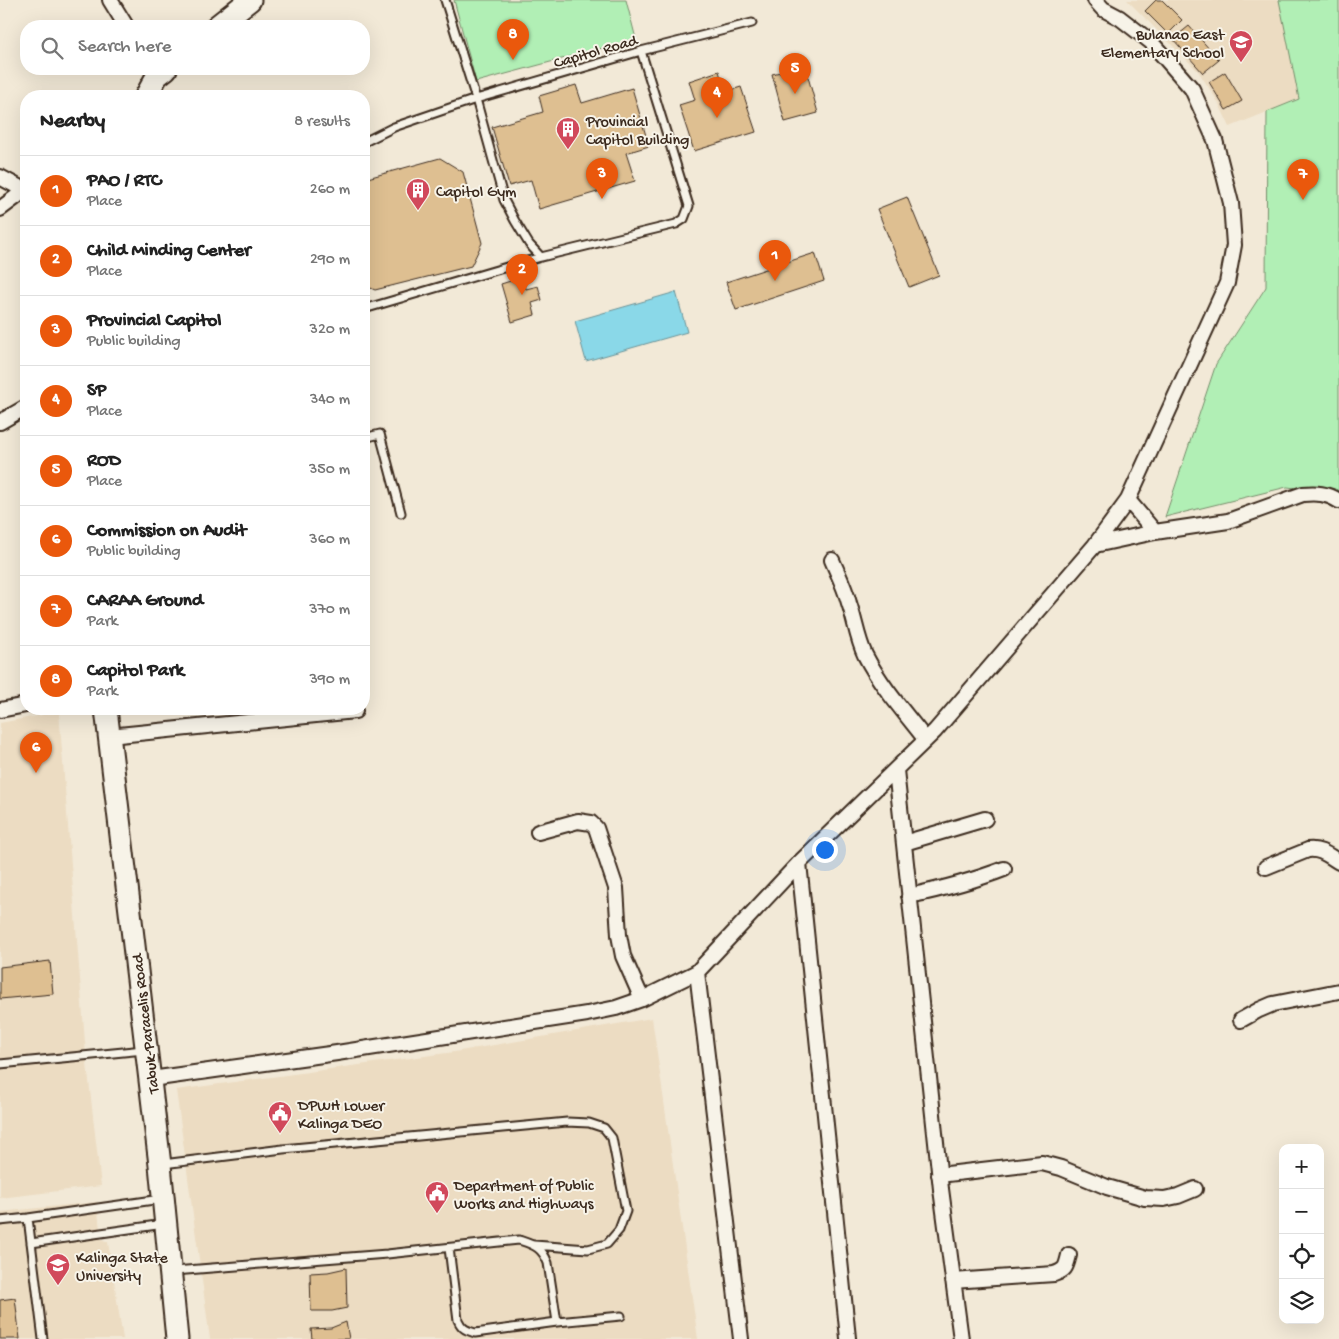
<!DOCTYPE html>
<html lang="en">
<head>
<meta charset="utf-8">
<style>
  :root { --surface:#fff; --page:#f6f6f6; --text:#222; --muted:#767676; --line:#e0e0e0; --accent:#ea580c }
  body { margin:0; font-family:"Gochi Hand",sans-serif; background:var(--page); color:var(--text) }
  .controls { position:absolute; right:15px; bottom:15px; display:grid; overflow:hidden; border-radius:10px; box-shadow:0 5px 20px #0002 }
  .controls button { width:45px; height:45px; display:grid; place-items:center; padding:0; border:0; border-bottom:1px solid var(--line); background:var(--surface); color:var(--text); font:25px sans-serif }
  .you { position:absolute; left:824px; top:849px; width:18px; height:18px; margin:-12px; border:4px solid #fff; border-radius:50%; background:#1a73e8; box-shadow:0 0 0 8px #1a73e833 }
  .badge { display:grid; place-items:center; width:32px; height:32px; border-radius:50%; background:var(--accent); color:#fff; font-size:16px; font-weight:700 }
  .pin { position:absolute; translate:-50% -41px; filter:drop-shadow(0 1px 2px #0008) }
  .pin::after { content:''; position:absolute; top:26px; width:18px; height:15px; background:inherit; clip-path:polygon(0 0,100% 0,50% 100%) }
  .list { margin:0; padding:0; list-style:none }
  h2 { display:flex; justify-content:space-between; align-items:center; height:65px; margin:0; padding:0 20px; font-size:21px }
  h2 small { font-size:16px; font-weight:400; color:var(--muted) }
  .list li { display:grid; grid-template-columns:32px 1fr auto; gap:15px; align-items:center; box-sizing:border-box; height:70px; padding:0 20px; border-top:1px solid var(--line) }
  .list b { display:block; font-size:19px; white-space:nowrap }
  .list p { margin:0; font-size:16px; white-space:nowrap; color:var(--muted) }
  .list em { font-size:16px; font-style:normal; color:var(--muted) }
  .icon { flex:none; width:28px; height:28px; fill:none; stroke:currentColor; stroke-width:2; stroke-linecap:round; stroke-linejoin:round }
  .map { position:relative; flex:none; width:1339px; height:1339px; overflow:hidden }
  .search { position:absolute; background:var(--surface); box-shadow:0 5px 20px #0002; left:20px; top:20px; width:350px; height:55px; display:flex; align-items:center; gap:12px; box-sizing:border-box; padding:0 18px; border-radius:20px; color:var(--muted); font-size:19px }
  .panel { position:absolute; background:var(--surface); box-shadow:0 5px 20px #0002; left:20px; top:90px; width:350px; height:625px; border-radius:20px }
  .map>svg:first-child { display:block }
  .built { fill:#ecdcc2 }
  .green { fill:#b1efb5; stroke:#768c6a }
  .water { fill:#8ad8e8; stroke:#6a9297 }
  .building { fill:#debf91; stroke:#3b2a1e }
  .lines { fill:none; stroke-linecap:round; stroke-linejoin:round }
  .lane-casing { stroke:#3b2a1e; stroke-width:11 }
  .street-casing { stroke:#3b2a1e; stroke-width:18 }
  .primary-casing { stroke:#3b2a1e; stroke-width:25 }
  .lane { stroke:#f7f3e8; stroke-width:7 }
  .street { stroke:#f7f3e8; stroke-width:14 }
  .primary { stroke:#f7f3e8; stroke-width:21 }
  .labels { text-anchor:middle; stroke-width:4; stroke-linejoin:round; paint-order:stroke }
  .poi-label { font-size:16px; fill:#3b2a1e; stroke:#f7f3e8; text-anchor:start }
  .street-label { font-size:16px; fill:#3b2a1e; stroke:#f7f3e8 }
</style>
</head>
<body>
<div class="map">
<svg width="1339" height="1339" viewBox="0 0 1339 1339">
  <rect width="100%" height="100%" fill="#f2e9d7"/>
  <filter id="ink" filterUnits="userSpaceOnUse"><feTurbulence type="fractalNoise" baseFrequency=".02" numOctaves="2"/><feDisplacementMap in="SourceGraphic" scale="10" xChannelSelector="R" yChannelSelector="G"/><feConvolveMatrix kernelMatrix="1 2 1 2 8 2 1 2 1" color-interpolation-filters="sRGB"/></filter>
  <g filter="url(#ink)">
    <path class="built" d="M1127,0h154l18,99 -69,28 -12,-25 -20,-31z
      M59,712l27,343 15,131 -101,12v-475z
      M652,1018l46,321h-488l-34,-249 278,-38z
      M97,1202l4,37 7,3 15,97h-123v-127z"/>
    <path class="green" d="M454,0h172l10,39 -160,43z
      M1279,0h60v493l-52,-6 -122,30 51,-153 50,-77 1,-175 32,-13z"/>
    <path class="water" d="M676,292l11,40 -101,29 -11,-40z"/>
    <path class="building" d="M1156,0h6l20,20 -14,14 -23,-23z
      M1189,26l30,34 -16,13 -30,-34z
      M805,66l13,47 -33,9 -13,-48z
      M719,71l6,21 16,-5 15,45 -62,19 -15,-46 16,-5 -6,-19z
      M1225,72l17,29 -16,9 -17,-28z
      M576,85l6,18 50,-15 17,58 -23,7 9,28 -96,28 -8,-29 -22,6 -17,-59 51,-15 -4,-16z
      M440,158l23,14 19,71 -11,23 -96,24 -11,-5v-106z
      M907,197l32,78 -30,12 -32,-78z
      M815,253l9,28 -88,29 -10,-28z
      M523,277l3,12 12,-3 4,14 -10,3 3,12 -23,7 -11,-38z
      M50,961l3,33 -53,5v-32z
      M346,1268l1,40 -15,3h-21l-1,-38 18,-1z
      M15,1298l5,41h-20v-39z
      M346,1322l3,17h-37l-1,-10 20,-1z"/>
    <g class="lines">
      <g class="lane-casing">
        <path id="lane" d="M445,0l31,99 28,101 11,21 14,23 12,13
          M364,142l30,-15 82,-28 165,-48 111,-28
          M364,309l177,-52 135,-33 8,-5 5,-13 -48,-155
          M364,438l16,-4 21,79
          M0,1064l144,-14
          M163,1164l120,-15 284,-27 22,1 15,5 8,10 14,73 -7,19 -12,14 -19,5 -54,-4
          M28,1218l15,121
          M0,1221l28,-3 133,-19
          M31,1243l133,-19
          M449,1248l9,72c4,9 8,10 17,13l82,-11
          M174,1271l213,-17 132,-14c15,5 23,7 29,23l9,59 64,-6"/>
      </g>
      <g class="street-casing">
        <path id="street" d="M110,0l16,26
          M1095,0l8,9 17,9 31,24 41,47 23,51 16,63 3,42 -7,38 -99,217 -33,45
          M0,177l26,14
          M0,209l24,-18
          M0,422l26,-15
          M1128,500l27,32
          M832,560c6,14 13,28 17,43 6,17 8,35 16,52 16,31 40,58 61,85
          M0,710l26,-5
          M109,736l246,-25
          M896,770l45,419 20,150
          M538,832l40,-11 13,2 5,5 20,60 3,47 4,21 19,43
          M904,843l81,-24
          M799,863l49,475
          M1266,867l42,-17c12,-2 21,6 31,12
          M909,896c33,-7 64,-15 95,-27
          M697,972l44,367
          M1241,1020l18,-10 14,-6 66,-13
          M151,1079l186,-26 250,-39 29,-6 26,-9 55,-27 102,-109 136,-132 160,-186 60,-13 73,-11 75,-27c13,-1 24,-1 36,7
          M939,1175l103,-12 19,5 46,19 38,11 19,1 14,-3 17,-7
          M953,1281l101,-7c12,-4 12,-7 15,-19"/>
      </g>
      <g class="primary-casing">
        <path id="primary" d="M217,26l33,-26
          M146,96l11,-20 9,-7
          M106,709l54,456 17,174"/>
      </g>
      <use href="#lane" class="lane"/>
      <use href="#street" class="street"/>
      <use href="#primary" class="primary"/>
    </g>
  </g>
  <defs>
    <g id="school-pin" transform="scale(1.25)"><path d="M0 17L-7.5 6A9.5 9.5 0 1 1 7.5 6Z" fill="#d1495b" stroke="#f7f3e8"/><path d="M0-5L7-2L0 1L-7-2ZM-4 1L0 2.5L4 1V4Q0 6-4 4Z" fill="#fff"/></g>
    <g id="building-pin" transform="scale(1.25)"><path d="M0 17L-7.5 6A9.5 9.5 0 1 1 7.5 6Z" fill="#d1495b" stroke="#f7f3e8"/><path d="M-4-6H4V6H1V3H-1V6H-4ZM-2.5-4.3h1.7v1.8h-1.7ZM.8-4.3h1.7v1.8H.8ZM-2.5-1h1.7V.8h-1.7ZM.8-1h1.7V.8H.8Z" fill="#fff"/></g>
    <g id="civic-pin" transform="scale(1.25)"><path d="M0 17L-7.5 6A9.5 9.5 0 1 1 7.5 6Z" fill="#d1495b" stroke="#f7f3e8"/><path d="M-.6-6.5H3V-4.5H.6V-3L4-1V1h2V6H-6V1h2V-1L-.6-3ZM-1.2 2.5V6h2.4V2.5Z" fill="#fff"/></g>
    <g id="university-pin" transform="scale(1.25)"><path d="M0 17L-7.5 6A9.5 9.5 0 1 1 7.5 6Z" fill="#d1495b" stroke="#f7f3e8"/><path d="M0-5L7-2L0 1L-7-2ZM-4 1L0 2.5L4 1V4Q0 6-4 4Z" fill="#fff"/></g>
  </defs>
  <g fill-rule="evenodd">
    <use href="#school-pin" x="1241" y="42"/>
    <use href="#building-pin" x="568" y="129"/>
    <use href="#building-pin" x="418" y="190"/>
    <use href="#civic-pin" x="280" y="1113"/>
    <use href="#civic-pin" x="437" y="1193"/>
    <use href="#university-pin" x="58" y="1265"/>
  </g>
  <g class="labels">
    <g class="poi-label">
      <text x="1224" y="39" text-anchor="end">Bulanao East<tspan x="1224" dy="18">Elementary School</tspan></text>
      <text x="586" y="126">Provincial<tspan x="586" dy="18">Capitol Building</tspan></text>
      <text x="436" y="196">Capitol Gym</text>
      <text x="298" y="1110">DPWH Lower<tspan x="298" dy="18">Kalinga DEO</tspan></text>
      <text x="454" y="1190">Department of Public<tspan x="454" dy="18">Works and Highways</tspan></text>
      <text x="76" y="1262">Kalinga State<tspan x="76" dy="18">University</tspan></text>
    </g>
    <g class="street-label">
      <text transform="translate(595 50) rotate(-16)" y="6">Capitol Road</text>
      <text transform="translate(144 1024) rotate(-97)" y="6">Tabuk-Paracelis Road</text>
    </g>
  </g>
</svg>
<div class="controls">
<button>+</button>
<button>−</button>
<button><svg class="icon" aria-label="locate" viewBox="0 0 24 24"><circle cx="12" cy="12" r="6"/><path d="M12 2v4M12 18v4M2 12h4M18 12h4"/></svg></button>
<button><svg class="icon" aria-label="layers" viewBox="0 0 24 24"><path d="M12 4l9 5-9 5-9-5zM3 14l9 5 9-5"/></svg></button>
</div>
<div class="you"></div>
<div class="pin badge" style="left:775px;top:281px">1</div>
<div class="pin badge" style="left:522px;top:295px">2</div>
<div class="pin badge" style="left:602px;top:199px">3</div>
<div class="pin badge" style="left:717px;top:118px">4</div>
<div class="pin badge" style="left:795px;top:94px">5</div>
<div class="pin badge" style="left:36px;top:773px">6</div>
<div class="pin badge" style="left:1303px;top:200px">7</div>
<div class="pin badge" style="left:513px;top:60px">8</div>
<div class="search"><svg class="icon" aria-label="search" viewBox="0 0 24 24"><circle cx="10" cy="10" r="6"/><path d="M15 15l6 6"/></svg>Search here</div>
<section class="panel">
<h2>Nearby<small>8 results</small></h2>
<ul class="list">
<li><span class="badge">1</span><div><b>PAO / RTC</b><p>Place</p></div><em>260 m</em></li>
<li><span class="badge">2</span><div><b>Child Minding Center</b><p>Place</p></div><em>290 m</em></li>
<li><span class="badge">3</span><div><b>Provincial Capitol</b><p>Public building</p></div><em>320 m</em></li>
<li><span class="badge">4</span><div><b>SP</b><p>Place</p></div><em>340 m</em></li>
<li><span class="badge">5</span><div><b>ROD</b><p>Place</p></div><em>350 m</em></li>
<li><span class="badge">6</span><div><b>Commission on Audit</b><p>Public building</p></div><em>360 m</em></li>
<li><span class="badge">7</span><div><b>CARAA Ground</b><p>Park</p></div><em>370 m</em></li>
<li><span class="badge">8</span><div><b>Capitol Park</b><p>Park</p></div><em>390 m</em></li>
</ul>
</section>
</div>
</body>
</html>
